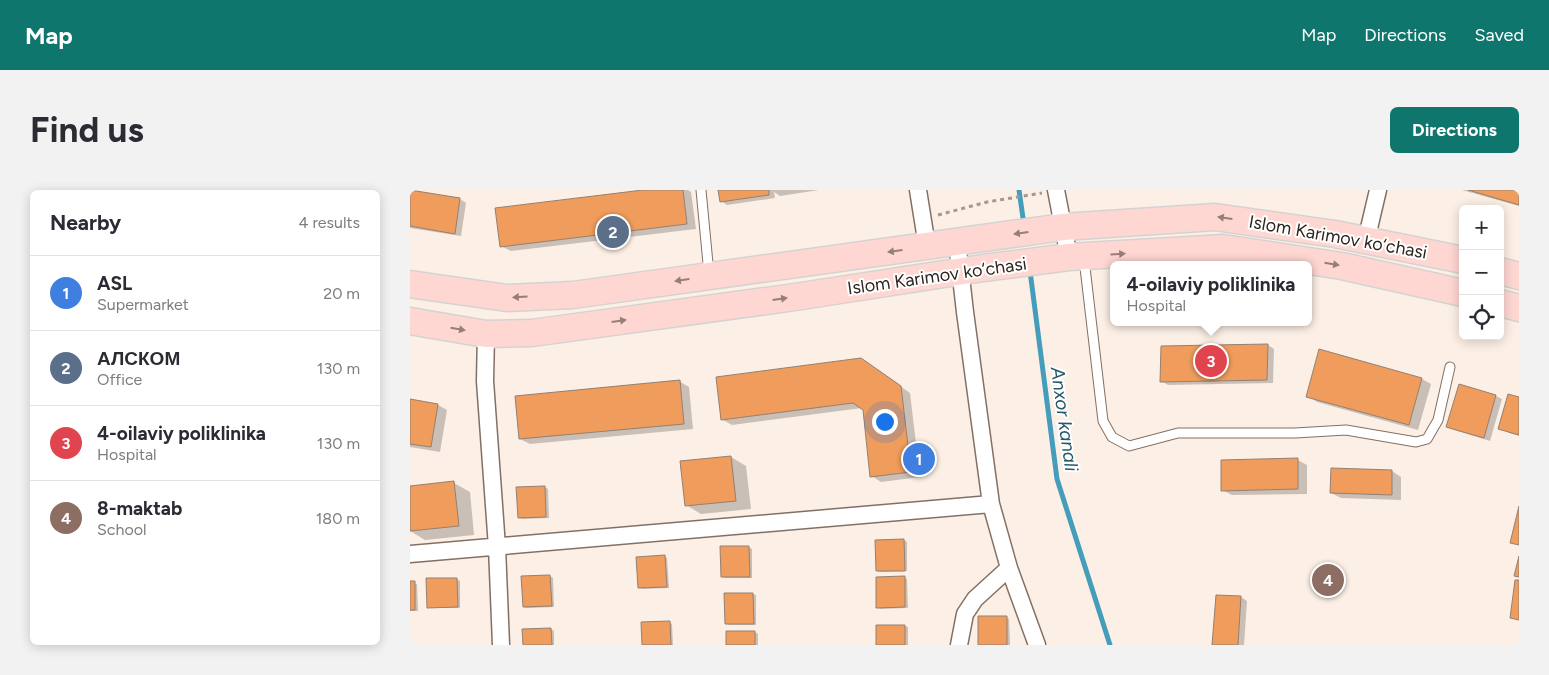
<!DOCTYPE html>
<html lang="en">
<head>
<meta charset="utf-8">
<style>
  :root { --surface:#fff; --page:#f2f2f3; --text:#2b2b33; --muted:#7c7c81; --line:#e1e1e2; --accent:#0f766e }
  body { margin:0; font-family:Figtree,sans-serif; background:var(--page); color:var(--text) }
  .controls { position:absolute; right:15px; top:15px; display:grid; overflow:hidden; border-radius:8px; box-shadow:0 2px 12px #0003 }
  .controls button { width:45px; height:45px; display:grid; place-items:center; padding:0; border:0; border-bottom:1px solid var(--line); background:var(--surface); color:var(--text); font:25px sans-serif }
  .you { position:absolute; left:474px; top:231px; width:18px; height:18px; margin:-12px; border:4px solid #fff; border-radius:50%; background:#1a73e8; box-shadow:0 0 0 8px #1a73e833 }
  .badge { display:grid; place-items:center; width:32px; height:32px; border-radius:50%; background:var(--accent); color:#fff; font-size:16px; font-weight:700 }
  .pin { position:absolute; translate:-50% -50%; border:2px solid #fff; box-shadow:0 1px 5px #0006 }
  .popup { position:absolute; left:700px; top:71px; width:202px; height:65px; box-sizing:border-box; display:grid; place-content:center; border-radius:8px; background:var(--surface); filter:drop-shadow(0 1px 4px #0005); font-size:16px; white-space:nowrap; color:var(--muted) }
  .popup b { font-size:19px; color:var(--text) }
  .popup::after { content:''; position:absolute; left:50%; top:100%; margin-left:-10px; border:10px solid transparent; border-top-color:var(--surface) }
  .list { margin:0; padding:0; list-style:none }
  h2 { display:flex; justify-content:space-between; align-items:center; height:65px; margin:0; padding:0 20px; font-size:21px }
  h2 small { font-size:16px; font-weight:400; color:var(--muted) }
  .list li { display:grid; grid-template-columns:32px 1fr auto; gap:15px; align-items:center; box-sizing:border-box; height:75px; padding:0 20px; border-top:1px solid var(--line) }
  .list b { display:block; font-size:19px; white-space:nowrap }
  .list p { margin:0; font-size:16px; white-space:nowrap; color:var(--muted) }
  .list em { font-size:16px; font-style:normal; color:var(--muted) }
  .icon { flex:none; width:28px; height:28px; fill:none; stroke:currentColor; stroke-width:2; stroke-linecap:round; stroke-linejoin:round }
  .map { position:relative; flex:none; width:1109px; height:455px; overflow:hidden; border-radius:8px }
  header { display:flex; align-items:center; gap:30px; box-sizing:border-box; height:70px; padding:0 25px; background:var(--accent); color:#fff }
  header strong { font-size:24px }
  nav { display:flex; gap:28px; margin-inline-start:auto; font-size:18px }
  .intro { display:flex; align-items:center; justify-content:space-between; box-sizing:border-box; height:120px; padding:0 30px }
  h1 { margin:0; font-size:35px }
  .button { padding:12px 22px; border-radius:8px; background:var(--accent); color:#fff; font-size:18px; font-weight:700 }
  main { display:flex; gap:30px; padding:0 30px }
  aside { flex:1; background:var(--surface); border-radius:8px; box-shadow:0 2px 12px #0003 }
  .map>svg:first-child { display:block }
  .shadow { fill:#0003 }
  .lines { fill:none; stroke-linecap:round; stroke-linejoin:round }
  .stream { stroke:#449dba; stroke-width:5 }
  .building { fill:#ef9c5c; stroke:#948072 }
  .lane-casing { stroke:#847063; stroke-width:11 }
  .street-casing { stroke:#847063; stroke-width:19 }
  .primary-casing { stroke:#d5d3d2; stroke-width:29 }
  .path { stroke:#a49991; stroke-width:3; stroke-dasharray:4 4; stroke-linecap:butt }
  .lane { stroke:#fff; stroke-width:9 }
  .street { stroke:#fff; stroke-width:16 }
  .primary { stroke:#fed7d3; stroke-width:26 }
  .oneway { fill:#967e79 }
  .labels { text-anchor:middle; stroke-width:4; stroke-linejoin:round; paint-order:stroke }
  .street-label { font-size:18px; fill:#2d251f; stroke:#fff }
  .water-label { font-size:19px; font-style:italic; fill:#25596c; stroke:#fff }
</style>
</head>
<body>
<header>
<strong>Map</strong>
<nav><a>Map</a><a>Directions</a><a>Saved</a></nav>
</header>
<div class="intro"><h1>Find us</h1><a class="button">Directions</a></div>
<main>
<aside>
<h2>Nearby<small>4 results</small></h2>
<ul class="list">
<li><span class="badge" style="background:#3f7fe0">1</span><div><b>ASL</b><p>Supermarket</p></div><em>20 m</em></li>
<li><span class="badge" style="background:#5c6f8a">2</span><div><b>АЛСКОМ</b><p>Office</p></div><em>130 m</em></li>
<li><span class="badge" style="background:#e0444e">3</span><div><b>4-oilaviy poliklinika</b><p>Hospital</p></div><em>130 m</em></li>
<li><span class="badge" style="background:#8d6e63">4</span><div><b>8-maktab</b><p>School</p></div><em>180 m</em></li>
</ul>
</aside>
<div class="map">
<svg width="1109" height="455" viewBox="0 0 1109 455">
  <rect width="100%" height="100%" fill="#fcefe5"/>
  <path class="shadow" d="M243,0h35l3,2 5,37 -185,22 -10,-5z
    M309,0h100l-39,6 -6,-4 1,6 -48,7 -6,-4z
    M1052,0h57v16z
    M0,1l50,8 6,4 -5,33 -51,-8z
    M858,155l6,4 -1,34 -105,2 -7,-4z
    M460,175l40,28 10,84 -39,5 -9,-6 -8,-67 -2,-1 -130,17 -9,-5z
    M1012,189l9,5 -13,46 -101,-28 -9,-6z
    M269,191l10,6 4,42 -163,15 -10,-5z
    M1050,195l36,11 6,3 -12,42 -36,-11 -6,-3z
    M1109,208v38l-10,-3 -9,-5z
    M0,210l28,5 9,5 -7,42 -30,-5z
    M321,267l15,9 5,43 -50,5 -15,-9z
    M888,270l9,5v29l-75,1 -10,-5z
    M922,280l60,1 9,6v23l-60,-2 -10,-5z
    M44,293l16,9 4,43 -49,5 -15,-9v-44z
    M135,297l3,2 1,29 -27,1 -3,-2z
    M494,350l3,2v29l-27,1 -3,-2z
    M339,357l3,2v29h-27l-3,-1z
    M255,367l2,1 2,30 -27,1 -3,-2z
    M140,386l3,2 1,29 -27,1 -3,-1 -1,-30z
    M494,387l3,2 1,29 -28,1 -3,-2z
    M47,389l3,2v27h-29l-3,-1z
    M0,392l7,2 1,27h-8z
    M343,404l3,1v30h-27l-3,-2z
    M831,407l6,4 -3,44h-30z
    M596,427l3,2 1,26h-31z
    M259,432l3,2 1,21h-30z
    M495,436l3,1v18h-30z
    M141,439l3,2v14h-30z
    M345,442l3,2v11h-30z"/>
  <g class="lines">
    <path class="stream" d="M609,0l5,35
      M620,81l27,208 53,166"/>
  </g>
  <path class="building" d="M0,0l50,8 -5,36 -45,-8z
    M233,0h40l4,34 -187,23 -5,-39z
    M308,0h51v5l-49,7z
    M1058,0h51v15z
    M858,154l-1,36 -107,2 1,-36z
    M909,159l103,29 -13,47 -103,-28z
    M451,168l40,28 10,86 -41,5 -7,-67 -10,-7 -132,17 -5,-43z
    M270,190l4,44 -165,15 -4,-43z
    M1049,194l37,11 -12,43 -38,-11z
    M1098,204l11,3v38l-21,-6z
    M0,209l28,5 -7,43 -21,-3z
    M321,266l5,45 -51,5 -5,-45z
    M888,268v31l-77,2v-31z
    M921,278l61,2v25l-62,-2z
    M44,291l5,45 -49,5v-45z
    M135,296l1,31 -28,1 -2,-31z
    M1109,316v39l-9,-2z
    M494,349l1,32h-29l-1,-31z
    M310,356h29l1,31h-29z
    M255,365l2,32 -29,1 -2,-31z
    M1109,366v21l-5,-1z
    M140,385l2,31 -29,1 -2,-31z
    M495,386v31l-29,1v-31z
    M16,388h31l1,29 -31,1z
    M1105,390h4v40l-9,-2z
    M0,391h5v29h-5z
    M314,403h29l1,31h-29z
    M806,405l25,1 -3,49h-26z
    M568,426h29v29h-29z
    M260,431l1,24h-29l-1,-23z
    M466,435h29v20h-29z
    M141,438l1,17h-29l-1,-16z
    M316,441h29v14h-29z"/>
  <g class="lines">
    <g class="lane-casing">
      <path id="lane" d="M291,0l8,84
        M674,69l19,162 9,16 17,9 49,-13h117l51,-3 70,12 11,-3 11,-19 12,-53"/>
    </g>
    <g class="street-casing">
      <path id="street" d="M508,0l9,56
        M646,0l13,67
        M956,51l12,-51
        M547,52l8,70 26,192 18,64 28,77
        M76,144l-1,47 12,166 4,98
        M0,364l581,-50
        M549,455l6,-31 10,-15 34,-31"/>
    </g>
    <g class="primary-casing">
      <path id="primary" d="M1090,81l19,5
        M0,94l97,14 66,-3 490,-68 152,-10 120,17 128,26
        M1090,113l19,5
        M0,131l76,13 46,-1 263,-36 188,-29 86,-11 154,-9 119,18 121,27"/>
    </g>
    <path class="path" d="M528,25l49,-13 55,-9"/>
    <use href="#lane" class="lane"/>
    <use href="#street" class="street"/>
    <use href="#primary" class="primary"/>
  </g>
  <defs><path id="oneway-solid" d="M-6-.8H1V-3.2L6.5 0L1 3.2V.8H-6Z" transform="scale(1.25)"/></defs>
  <g class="oneway">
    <use href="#oneway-solid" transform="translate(815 28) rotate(-172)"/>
    <use href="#oneway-solid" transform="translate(611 43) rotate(172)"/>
    <use href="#oneway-solid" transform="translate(485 61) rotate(172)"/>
    <use href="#oneway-solid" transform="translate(708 64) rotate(-3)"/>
    <use href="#oneway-solid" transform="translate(922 74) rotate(9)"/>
    <use href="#oneway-solid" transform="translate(272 90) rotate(172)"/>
    <use href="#oneway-solid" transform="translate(110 107) rotate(177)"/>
    <use href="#oneway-solid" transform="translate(370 109) rotate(-8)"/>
    <use href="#oneway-solid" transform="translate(209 131) rotate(-8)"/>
    <use href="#oneway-solid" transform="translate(48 139) rotate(10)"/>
  </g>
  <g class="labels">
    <g class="street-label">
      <text transform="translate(928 47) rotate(10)" y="6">Islom Karimov ko‘chasi</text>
      <text transform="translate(527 86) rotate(-8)" y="6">Islom Karimov ko‘chasi</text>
    </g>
    <g class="water-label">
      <text transform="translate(655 229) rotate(82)" y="7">Anxor kanali</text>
    </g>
  </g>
</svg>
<div class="controls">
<button>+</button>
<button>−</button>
<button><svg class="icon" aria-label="locate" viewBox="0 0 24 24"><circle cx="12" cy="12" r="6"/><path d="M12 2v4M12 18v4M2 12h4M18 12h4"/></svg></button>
</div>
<div class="you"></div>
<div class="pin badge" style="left:509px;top:269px;background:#3f7fe0">1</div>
<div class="pin badge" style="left:203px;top:42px;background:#5c6f8a">2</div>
<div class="pin badge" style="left:801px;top:171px;background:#e0444e">3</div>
<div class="popup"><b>4-oilaviy poliklinika</b>Hospital</div>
<div class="pin badge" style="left:918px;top:390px;background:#8d6e63">4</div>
</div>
</main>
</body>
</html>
